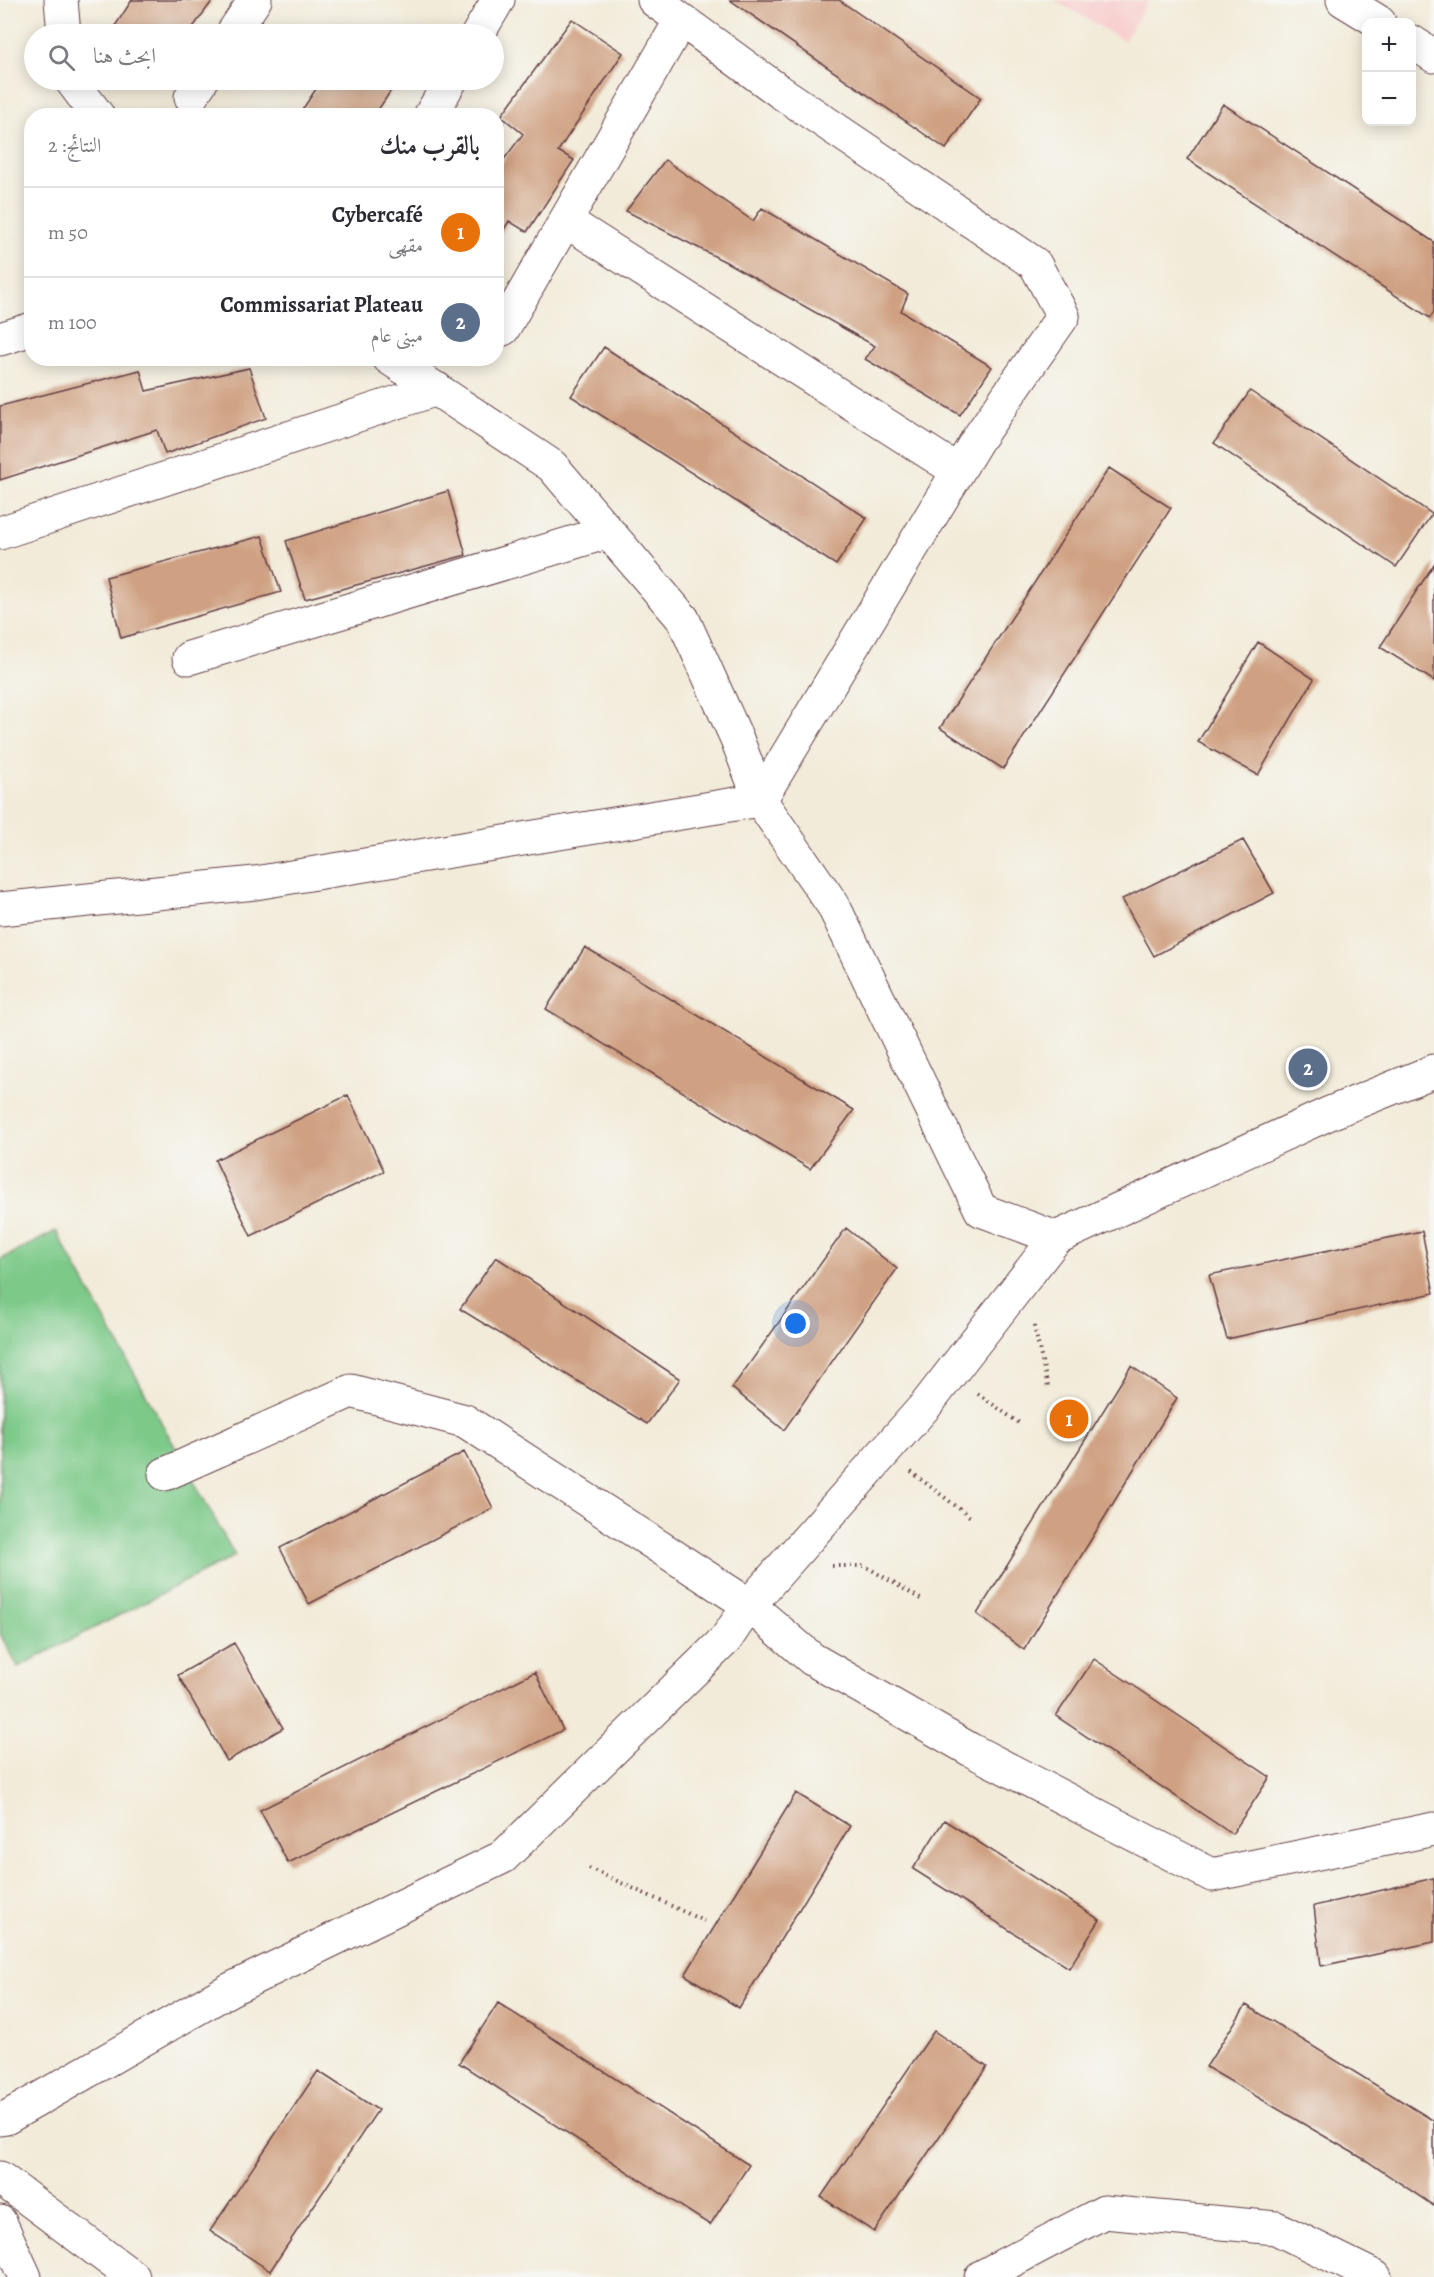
<!DOCTYPE html>
<html lang="ar">
<head>
<meta charset="utf-8">
<style>
  :root { --surface:#fff; --page:#f7f7f7; --text:#2b2b33; --muted:#7c7c81; --line:#e1e1e2; --accent:#7c3aed }
  body { margin:0; font-family:Alegreya,Amiri,serif; background:var(--page); color:var(--text); direction:rtl }
  .controls { position:absolute; right:18px; top:18px; display:grid; overflow:hidden; border-radius:12px; box-shadow:0 3px 15px #0003 }
  .controls button { width:54px; height:54px; display:grid; place-items:center; padding:0; border:0; border-bottom:2px solid var(--line); background:var(--surface); color:var(--text); font:30px sans-serif }
  .you { position:absolute; left:796px; top:1324px; width:21px; height:21px; margin:-15px; border:4px solid #fff; border-radius:50%; background:#1a73e8; box-shadow:0 0 0 9px #1a73e833 }
  .badge { display:grid; place-items:center; width:39px; height:39px; border-radius:50%; background:var(--accent); color:#fff; font-size:20px; font-weight:700 }
  .pin { position:absolute; translate:-50% -50%; border:3px solid #fff; box-shadow:0 2px 6px #0006 }
  .list { margin:0; padding:0; list-style:none }
  h2 { display:flex; justify-content:space-between; align-items:center; height:78px; margin:0; padding:0 24px; font-size:26px }
  h2 small { font-size:20px; font-weight:400; color:var(--muted) }
  .list li { display:grid; grid-template-columns:39px 1fr auto; gap:18px; align-items:center; box-sizing:border-box; height:90px; padding:0 24px; border-top:2px solid var(--line) }
  .list b { display:block; font-size:22px; white-space:nowrap }
  .list p { margin:0; font-size:20px; white-space:nowrap; color:var(--muted) }
  .list em { font-size:20px; font-style:normal; color:var(--muted) }
  .icon { flex:none; width:33px; height:33px; fill:none; stroke:currentColor; stroke-width:2; stroke-linecap:round; stroke-linejoin:round }
  .map { position:relative; flex:none; width:1434px; height:2277px; overflow:hidden; direction:ltr }
  .search { position:absolute; background:var(--surface); box-shadow:0 3px 15px #0003; left:24px; top:24px; width:480px; height:66px; display:flex; align-items:center; gap:15px; box-sizing:border-box; padding:0 21px; border-radius:33px; color:var(--muted); font-size:22px }
  .panel { position:absolute; background:var(--surface); box-shadow:0 3px 15px #0003; left:24px; top:108px; width:480px; height:258px; border-radius:24px; direction:rtl }
  .map>svg:first-child { display:block }
  .built { fill:#f7d0cf }
  .green { fill:#7cc988; stroke:#63745a; stroke-width:1.5 }
  .building { fill:#cfa081 }
  .lines { fill:none; stroke-linecap:round; stroke-linejoin:round }
  .minor-casing { stroke:#633e45; stroke-width:35 }
  .path { stroke:#633e45; stroke-width:4; stroke-dasharray:1.5 4.5; stroke-linecap:butt }
  .minor { stroke:#fff; stroke-width:33 }
</style>
</head>
<body>
<div class="map">
<svg width="1434" height="2277" viewBox="0 0 1434 2277">
  <rect width="100%" height="100%" fill="#f6f6f2"/>
  <filter id="ink" filterUnits="userSpaceOnUse"><feTurbulence type="fractalNoise" baseFrequency=".0167" numOctaves="2"/><feDisplacementMap in="SourceGraphic" scale="12" xChannelSelector="R" yChannelSelector="G"/><feConvolveMatrix kernelMatrix="1 2 1 2 8 2 1 2 1" color-interpolation-filters="sRGB"/></filter>
  <filter id="wash" filterUnits="userSpaceOnUse"><feTurbulence type="fractalNoise" baseFrequency=".008" numOctaves="4" result="noise"/><feDisplacementMap in="SourceGraphic" scale="24" xChannelSelector="R" yChannelSelector="G"/><feGaussianBlur stdDeviation="1.35" result="paint"/><feColorMatrix in="noise" values="0 0 0 0 0 0 0 0 0 0 0 0 0 0 0 0 0 1.4 0 .05"/><feComposite in="paint" operator="in"/></filter>
  <g filter="url(#wash)">
    <rect width="100%" height="100%" fill="#f2ebd9"/>
    <path class="built" d="M1054,0h95l-25,41z"/>
    <path class="green" d="M56,1231l179,325 -217,111 -18,-33v-374z"/>
    <g id="blocks">
      <path class="building" d="M132,0h81l-25,34h-68l-7,-5z
        M730,0h109l142,98 -35,51z
        M572,19l51,34 -65,98 16,9 -47,72 -18,-11 -13,22v-73l27,-36 -22,-18z
        M322,80h76l-24,36h-76z
        M1223,104l211,138v70l-4,6 -243,-159z
        M665,160l88,61 9,-13 146,86 -7,17 91,56 -32,48 -95,-56 10,-13 -149,-84 -100,-51z
        M604,347l263,171 -31,47 -265,-169z
        M249,368l17,50 -101,36 -8,-24 -157,50v-74l140,-36 6,21z
        M1250,391l182,123 -36,53 -182,-124z
        M1109,468l62,40 -168,261 -63,-41z
        M448,491l18,64 -161,44 -19,-58z
        M262,536l19,56 -160,46 -15,-61z
        M1434,564v117l-54,-34z
        M1258,642l56,37 -56,96 -60,-33z
        M1243,840l31,53 -120,63 -32,-57z
        M585,947l269,163 -44,59 -264,-160z
        M348,1095l36,76 -133,65 -36,-76z
        M846,1228l51,41 -113,161 -52,-42z
        M1422,1231l12,62 -207,46 -18,-64z
        M496,1257l184,122 -33,45 -187,-115z
        M1131,1366l46,32 -153,252 -47,-36z
        M464,1452l29,56 -184,96 -29,-56z
        M234,1643l49,85 -56,33 -49,-86z
        M1094,1659l176,118 -38,57 -176,-118z
        M535,1672l28,58 -275,133 -28,-53z
        M796,1793l54,33 -111,182 -54,-33z
        M944,1820l156,100 -31,48 -156,-99z
        M1434,1878v64l-113,24 -7,-60z
        M498,2003l251,162 -39,60 -251,-162z
        M1246,2005l188,116v85l-67,-45 -161,-94z
        M934,2031l53,36 -113,165 -53,-35z
        M318,2071l60,39 -108,161 -60,-40z"/>
    </g>
  </g>
  <g filter="url(#ink)">
    <use href="#blocks" fill-opacity="0" stroke="#633e45" stroke-width="1.5"/>
    <g class="lines">
      <g class="minor-casing">
        <path id="minor" d="M61,0l3,34
          M1343,0l36,22
          M232,34l23,-34
          M478,34l20,-34
          M1412,42l22,14
          M71,80l27,36
          M191,97l11,-17
          M430,116l21,-36
          M566,221l392,250
          M503,329l178,-309
          M0,339l32,-10
          M389,358l163,108 131,153 54,120 23,61 217,-360 86,-124 -28,-52 -256,-173 -125,-91
          M0,533l437,-144
          M189,658l419,-126
          M0,909l255,-26 505,-83 73,105 148,305 75,28
          M165,1474l186,-83 114,30 284,184 63,54 159,91 241,125 222,-46
          M0,2119l6,-1 223,-128 274,-133 223,-218 23,-34 177,-200 130,-167 274,-125 104,-42
          M0,2178l133,99
          M0,2222l25,55
          M981,2277l123,-65 172,16 99,49"/>
      </g>
      <path class="path" d="M1034,1326l14,61
        M978,1394l44,31
        M911,1472l62,47
        M832,1566h33l59,35
        M589,1868l115,53"/>
      <use href="#minor" class="minor"/>
    </g>
  </g>
</svg>
<div class="controls">
<button>+</button>
<button>−</button>
</div>
<div class="you"></div>
<div class="pin badge" style="left:1069px;top:1419px;background:#e8710a">1</div>
<div class="pin badge" style="left:1308px;top:1068px;background:#5c6f8a">2</div>
<div class="search"><svg class="icon" aria-label="search" viewBox="0 0 24 24"><circle cx="10" cy="10" r="6"/><path d="M15 15l6 6"/></svg>ابحث هنا</div>
<section class="panel">
<h2>بالقرب منك<small>النتائج: 2</small></h2>
<ul class="list">
<li><span class="badge" style="background:#e8710a">1</span><div><b>Cybercafé</b><p>مقهى</p></div><em>50 m</em></li>
<li><span class="badge" style="background:#5c6f8a">2</span><div><b>Commissariat Plateau</b><p>مبنى عام</p></div><em>100 m</em></li>
</ul>
</section>
</div>
</body>
</html>
